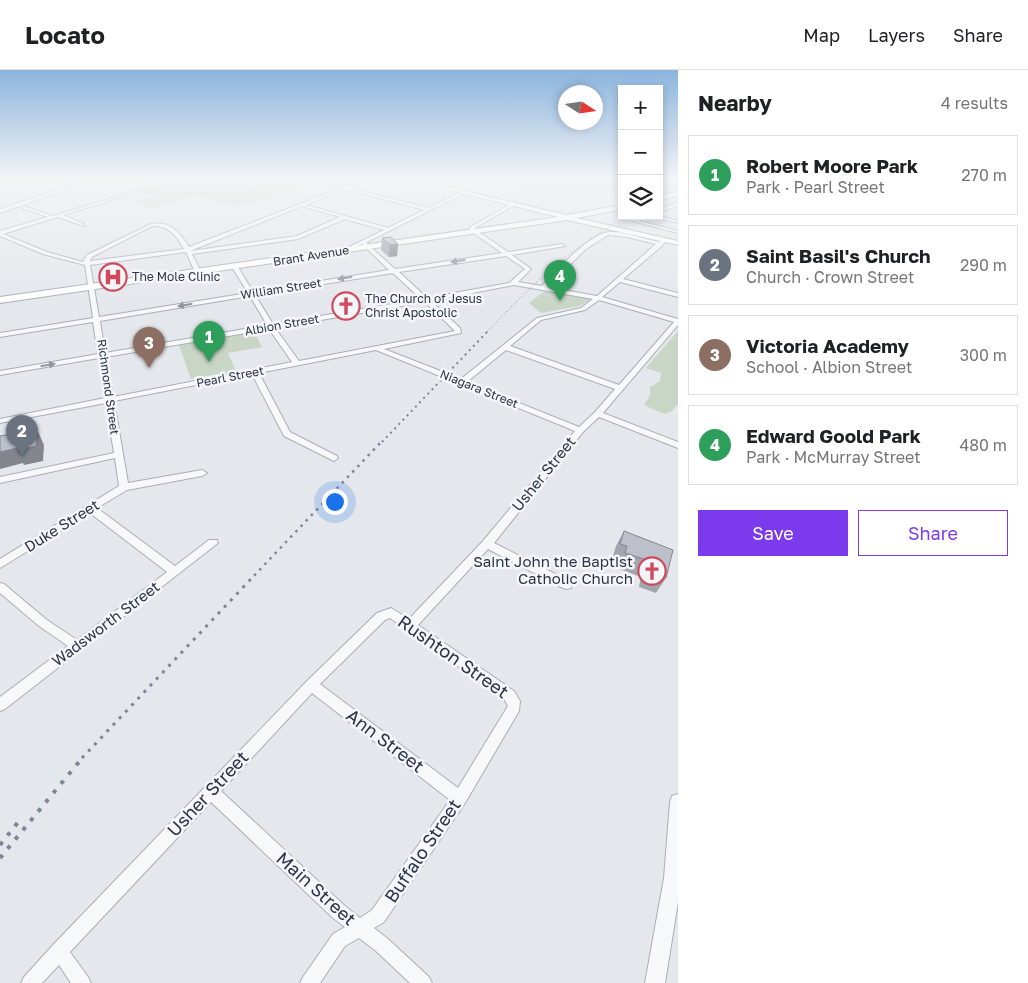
<!DOCTYPE html>
<html lang="en">
<head>
<meta charset="utf-8">
<style>
  :root { --surface:#fff; --page:#f2f2f2; --text:#202124; --muted:#757577; --line:#e0e0e0; --accent:#7c3aed }
  body { margin:0; font-family:"Golos Text",sans-serif; background:var(--page); color:var(--text) }
  .controls { position:absolute; right:15px; top:15px; display:grid; overflow:hidden; border-radius:0px; box-shadow:0 2px 8px #0003 }
  .controls button { width:45px; height:45px; display:grid; place-items:center; padding:0; border:0; border-bottom:1px solid var(--line); background:var(--surface); color:var(--text); font:25px sans-serif }
  .compass { position:absolute; left:558px; top:15px; width:45px; height:45px; border-radius:50%; background:var(--surface); box-shadow:0 2px 8px #0003; rotate:102deg }
  .you { position:absolute; left:334px; top:431px; width:18px; height:18px; margin:-12px; border:4px solid #fff; border-radius:50%; background:#1a73e8; box-shadow:0 0 0 8px #1a73e833 }
  .badge { display:grid; place-items:center; width:32px; height:32px; border-radius:50%; background:var(--accent); color:#fff; font-size:16px; font-weight:700 }
  .pin { position:absolute; translate:-50% -41px; filter:drop-shadow(0 1px 2px #0008) }
  .pin::after { content:''; position:absolute; top:26px; width:18px; height:15px; background:inherit; clip-path:polygon(0 0,100% 0,50% 100%) }
  .list { margin:0; padding:0; list-style:none }
  h2 { display:flex; justify-content:space-between; align-items:center; height:65px; margin:0; padding:0 20px; font-size:21px }
  h2 small { font-size:16px; font-weight:400; color:var(--muted) }
  .list li { display:grid; grid-template-columns:32px 1fr auto; gap:15px; align-items:center; box-sizing:border-box; height:80px; margin:0 10px 10px; padding:0 10px; border:1px solid var(--line); border-radius:0px }
  .list b { display:block; font-size:19px; white-space:nowrap }
  .list p { margin:0; font-size:16px; white-space:nowrap; color:var(--muted) }
  .list em { font-size:16px; font-style:normal; color:var(--muted) }
  .actions { display:flex; gap:10px; padding:15px 20px }
  .actions a { flex:1; padding:11px 0; border:1px solid var(--accent); border-radius:0px; text-align:center; font-size:18px; color:var(--accent) }
  .actions .main { background:var(--accent); color:#fff }
  .icon { flex:none; width:28px; height:28px; fill:none; stroke:currentColor; stroke-width:2; stroke-linecap:round; stroke-linejoin:round }
  .map { position:relative; flex:none; width:678px; height:913px; overflow:hidden }
  header { display:flex; align-items:center; gap:30px; box-sizing:border-box; height:70px; padding:0 25px; background:var(--surface); border-bottom:1px solid var(--line) }
  header strong { font-size:24px }
  nav { display:flex; gap:28px; margin-inline-start:auto; font-size:18px }
  main { display:flex }
  aside { flex:1; background:var(--surface) }
  .map>svg:first-child { display:block }
  .green { fill:#c9d6c5 }
  .lines { fill:none; stroke-linecap:round; stroke-linejoin:round }
  .minor-casing { stroke:#a9aeb7; stroke-width:2 }
  .tertiary-casing { stroke:#a9aeb7; stroke-width:2 }
  .secondary-casing { stroke:#a9aeb7; stroke-width:2 }
  .minor { fill:#f7f8fa; fill-rule:evenodd }
  .tertiary { fill:#f7f8fa; fill-rule:evenodd }
  .secondary { fill:#fff; fill-rule:evenodd }
  .rail-far4 { stroke:#7d8696; stroke-width:1; stroke-dasharray:1 2.5; stroke-linecap:butt }
  .rail-far3 { stroke:#7d8696; stroke-width:2; stroke-dasharray:2 4; stroke-linecap:butt }
  .rail-far2 { stroke:#7d8696; stroke-width:2.5; stroke-dasharray:2.5 5; stroke-linecap:butt }
  .rail-far1 { stroke:#7d8696; stroke-width:3; stroke-dasharray:3 6; stroke-linecap:butt }
  .rail { stroke:#7d8696; stroke-width:4; stroke-dasharray:4 8; stroke-linecap:butt }
  .wall { fill:#a1a5ae }
  .shaded-wall { fill:#83868d }
  .building { fill:#bbc0ca; stroke:#83868d }
  .oneway { fill:#9196a0 }
  .labels { text-anchor:middle; stroke-width:5; stroke-linejoin:round; paint-order:stroke }
  .far-street-label { font-size:12px; fill:#2b3445; stroke:#f4f6f9 }
  .far-poi-label { font-size:12px; fill:#2b3445; stroke:#f4f6f9; text-anchor:start }
  .street-label { font-size:15px; fill:#2b3445; stroke:#f4f6f9 }
  .poi-label { font-size:15px; fill:#2b3445; stroke:#f4f6f9; text-anchor:end }
  .near-street-label { font-size:18px; fill:#2b3445; stroke:#f4f6f9 }
</style>
</head>
<body>
<header>
<strong>Locato</strong>
<nav><a>Map</a><a>Layers</a><a>Share</a></nav>
</header>
<main>
<div class="map">
<svg width="678" height="913" viewBox="0 0 678 913">
  <rect width="100%" height="100%" fill="#e4e7ec"/>
  <path class="green" d="M192,107h82l21,6 -6,1 11,3 -30,8 6,2 -43,9 -37,-12 -43,14 -18,-6 19,-6 -12,-4z
    M404,107h68l-24,11z
    M560,107h62v13c-38,3 -74,4 -111,-4z
    M659,107h19v12h-19z
    M546,220l46,9 -13,7 -38,7 -12,-10z
    M678,261v73l-6,7 -8,3 -20,-9 6,-10v-8l10,-6 1,-8 -15,-5z
    M254,262l8,15 -34,6 8,18 -45,8 -12,-34z"/>
  <g class="lines">
    <g class="minor-casing">
      <path id="minor" d="M181,107h6l-124,38 21,9v2l-26,-9 -55,17 44,18 36,10 4,-7 64,-31c20,-3 28,8 38,23l155,-60 -37,-10c13,0 29,9 41,8 9,0 17,-8 27,-8l-25,11 78,20 35,-17 4,1 -100,50v2l28,25 107,-16 -30,-21 -3,-4 45,-26 2,2 -41,24 1,2 32,22 54,-8 3,2 -53,9 19,14 -13,13 24,4c13,-14 49,-54 68,-54 16,-1 33,7 49,10l5,-4 3,2 -4,5 -40,34 55,14v4l-58,-15 -18,15 76,22v6l-75,88 75,29v6l-79,-31 -16,15 -89,111 77,39 1,3 -1,3 -4,1 -4,-1 -75,-39 -70,76 96,66 6,10 -1,10 -54,92 -81,119 -10,6 14,11 41,38 3,6h-22l-34,-32 -17,-13 -14,8 -25,37h-20l3,-6 30,-43 12,-7 -12,-9 -122,-116 -141,150 18,25 3,6h-20l-12,-18 -17,18h-21l3,-6 29,-32 254,-264 70,-68 14,-5 18,11 74,-78 92,-110 -199,-81 -117,23 31,59 47,24 1,2 -4,3 -50,-25 -32,-62 -138,27 14,82 74,-13 5,3 -5,3 -75,14 -30,18 78,58 34,-26h8l1,3 -213,166 -5,2v-14l68,-51 -29,-20 -39,-33v-10l4,1 43,36 30,20 90,-68 -77,-59 -90,55v-9l119,-73 -4,-28 -115,25v-6l114,-24 -8,-50 -106,20v-4l105,-21 -6,-40 -99,17v-4l98,-17 -5,-32 -93,15v-4l93,-15 -8,-53 -42,-11 -43,-18v-5l48,-14 -31,-11v-2l36,12zM345,119l79,21 -36,18 -82,-23zM302,136l38,11 -43,19 -107,15zM345,149l39,11 -41,20 5,1 14,-7 27,26 -136,22 -15,-25 -3,-2 -3,2 16,26 -149,24 -9,-52 96,-13 9,20 3,2 3,-2 -9,-18 106,-15zM152,156c16,-1 25,10 32,23l-94,12 2,-4zM608,165l19,2 29,7 -59,52 -50,-9 39,-38zM506,186l19,13 -16,14 -82,15 -28,-26zM393,203l28,26 -148,25 -18,-29zM514,215l79,14 -12,9 -44,10 -76,61 -77,-30 77,-16 -1,-5 -29,-27zM250,226l17,29 -162,28 -5,-32zM599,230l75,22 -55,63 -109,-39 31,-26 44,-10zM425,232l30,29 -156,30 -24,-33zM269,259l23,33 -179,35 -7,-40zM506,280l109,39 -20,23 -16,15 -112,-45zM390,548l114,81 4,7 -50,82 -138,-104 65,-64zM312,623l138,107 -78,110 -12,8 -15,-12 -124,-115z
        M678,133v3l-19,6v-3z
        M640,146h7l-8,5 39,10v2l-46,-12z
        M650,146h9l19,5v2z"/>
    </g>
    <g class="tertiary-casing">
      <path id="tertiary" d="M95,107h6l-101,36v-4z
        M678,724v108l-13,81h-20l19,-105 6,-76 2,-6z"/>
    </g>
    <g class="secondary-casing">
      <path id="secondary" d="M395,107h10l162,38 55,-10v4l-45,9 101,23v4l-111,-25 -567,83v-6l558,-80z
        M678,122v4l-19,4v-4z"/>
    </g>
    <use href="#minor" class="minor"/>
    <use href="#tertiary" class="tertiary"/>
    <use href="#secondary" class="secondary"/>
    <path class="rail-far4" d="M659,136l19,-6
      M487,262c44,-46 86,-89 144,-116"/>
    <path class="rail-far3" d="M382,372l106,-111"/>
    <path class="rail-far2" d="M249,511l134,-141"/>
    <path class="rail-far1" d="M82,688l168,-178"/>
    <path class="rail" d="M0,775l19,-24
      M0,788l83,-101"/>
  </g>
  <path class="wall" d="M382,168l16,6 -1,12 -8,1 -8,-7z
    M624,461l42,47 -10,15 -17,-6 2,-10 -24,-9 2,-6 -7,-3 4,-13z"/>
  <path class="shaded-wall" d="M398,174l-1,12 -8,1 1,-12z
    M35,357l2,5v-3l7,16 -1,16 -19,4 -1,-2 -23,6v-17l17,-4 18,-18z"/>
  <path class="building" d="M391,167l7,7 -8,1 -8,-7z
    M35,357v3l2,-1 -1,17 -19,4v-2l-17,4v-16l18,-3v-2z
    M624,461l49,19 -7,28 -18,-6 2,-11 -25,-8 2,-7 -7,-2z"/>
  <defs><path id="oneway-solid" d="M-6-.8H1V-3.2L6.5 0L1 3.2V.8H-6Z" transform="scale(1.25)"/></defs>
  <g class="oneway">
    <use href="#oneway-solid" transform="translate(458 191) rotate(171)"/>
    <use href="#oneway-solid" transform="translate(345 208) rotate(171)"/>
    <use href="#oneway-solid" transform="translate(185 235) rotate(170)"/>
    <use href="#oneway-solid" transform="translate(48 295) rotate(-10)"/>
  </g>
  <linearGradient id="sky" x2="0" y2="1"><stop stop-color="#8bb4dd"/><stop offset="0.46" stop-color="#f3f4f6"/><stop offset="1" stop-color="#f3f4f6" stop-opacity="0"/></linearGradient>
  <rect width="678" height="235" fill="url(#sky)"/>
  <defs>
    <g id="hospital-ring" transform="scale(1.4375)"><circle r="9.5" fill="#f4f6f9" stroke="#d1495b" stroke-width="1.5"/><path d="M-5-5h3v3.5h4V-5h3V5h-3V1.5h-4V5h-3Z" fill="#d1495b"/></g>
    <g id="church-ring" transform="scale(1.4375)"><circle r="9.5" fill="#f4f6f9" stroke="#d1495b" stroke-width="1.5"/><path d="M-1.2-6h2.4v3.5h3.3v2.4h-3.3V6h-2.4V-.1h-3.3v-2.4h3.3Z" fill="#d1495b"/></g>
  </defs>
  <g fill-rule="evenodd">
    <use href="#hospital-ring" x="113" y="207"/>
    <use href="#church-ring" x="346" y="236"/>
    <use href="#church-ring" x="652" y="501"/>
  </g>
  <g class="labels">
    <g class="far-street-label">
      <text transform="translate(311 186) rotate(-9)" y="4">Brant Avenue</text>
      <text transform="translate(281 219) rotate(-9)" y="4">William Street</text>
      <text transform="translate(282 255) rotate(-10)" y="4">Albion Street</text>
      <text transform="translate(230 307) rotate(-11)" y="4">Pearl Street</text>
      <text transform="translate(108 317) rotate(82)" y="4">Richmond Street</text>
      <text transform="translate(479 319) rotate(22)" y="4">Niagara Street</text>
    </g>
    <g class="far-poi-label">
      <text x="132" y="211">The Mole Clinic</text>
      <text x="365" y="233">The Church of Jesus<tspan x="365" dy="14">Christ Apostolic</tspan></text>
    </g>
    <g class="street-label">
      <text transform="translate(544 404) rotate(-51)" y="5">Usher Street</text>
      <text transform="translate(62 456) rotate(-32)" y="5">Duke Street</text>
      <text transform="translate(106 554) rotate(-37)" y="5">Wadsworth Street</text>
    </g>
    <g class="poi-label">
      <text x="633" y="497">Saint John the Baptist<tspan x="633" dy="17">Catholic Church</tspan></text>
    </g>
    <g class="near-street-label">
      <text transform="translate(453 587) rotate(35)" y="6">Rushton Street</text>
      <text transform="translate(385 671) rotate(37)" y="6">Ann Street</text>
      <text transform="translate(208 724) rotate(-47)" y="6">Usher Street</text>
      <text transform="translate(423 781) rotate(-56)" y="6">Buffalo Street</text>
      <text transform="translate(316 819) rotate(42)" y="6">Main Street</text>
    </g>
  </g>
</svg>
<div class="controls">
<button>+</button>
<button>−</button>
<button><svg class="icon" aria-label="layers" viewBox="0 0 24 24"><path d="M12 4l9 5-9 5-9-5zM3 14l9 5 9-5"/></svg></button>
</div>
<svg class="compass" viewBox="-18 -18 36 36"><path d="M0-13l5 13h-10z" fill="#e53935"/><path d="M0 13l5-13h-10z" fill="#757577"/></svg>
<div class="you"></div>
<div class="pin badge" style="left:209px;top:292px;background:#2e9e5b">1</div>
<div class="pin badge" style="left:22px;top:386px;background:#6b7280">2</div>
<div class="pin badge" style="left:149px;top:298px;background:#8d6e63">3</div>
<div class="pin badge" style="left:560px;top:231px;background:#2e9e5b">4</div>
</div>
<aside>
<h2>Nearby<small>4 results</small></h2>
<ul class="list">
<li><span class="badge" style="background:#2e9e5b">1</span><div><b>Robert Moore Park</b><p>Park · Pearl Street</p></div><em>270 m</em></li>
<li><span class="badge" style="background:#6b7280">2</span><div><b>Saint Basil's Church</b><p>Church · Crown Street</p></div><em>290 m</em></li>
<li><span class="badge" style="background:#8d6e63">3</span><div><b>Victoria Academy</b><p>School · Albion Street</p></div><em>300 m</em></li>
<li><span class="badge" style="background:#2e9e5b">4</span><div><b>Edward Goold Park</b><p>Park · McMurray Street</p></div><em>480 m</em></li>
</ul>
<div class="actions"><a class="main">Save</a><a>Share</a></div>
</aside>
</main>
</body>
</html>
